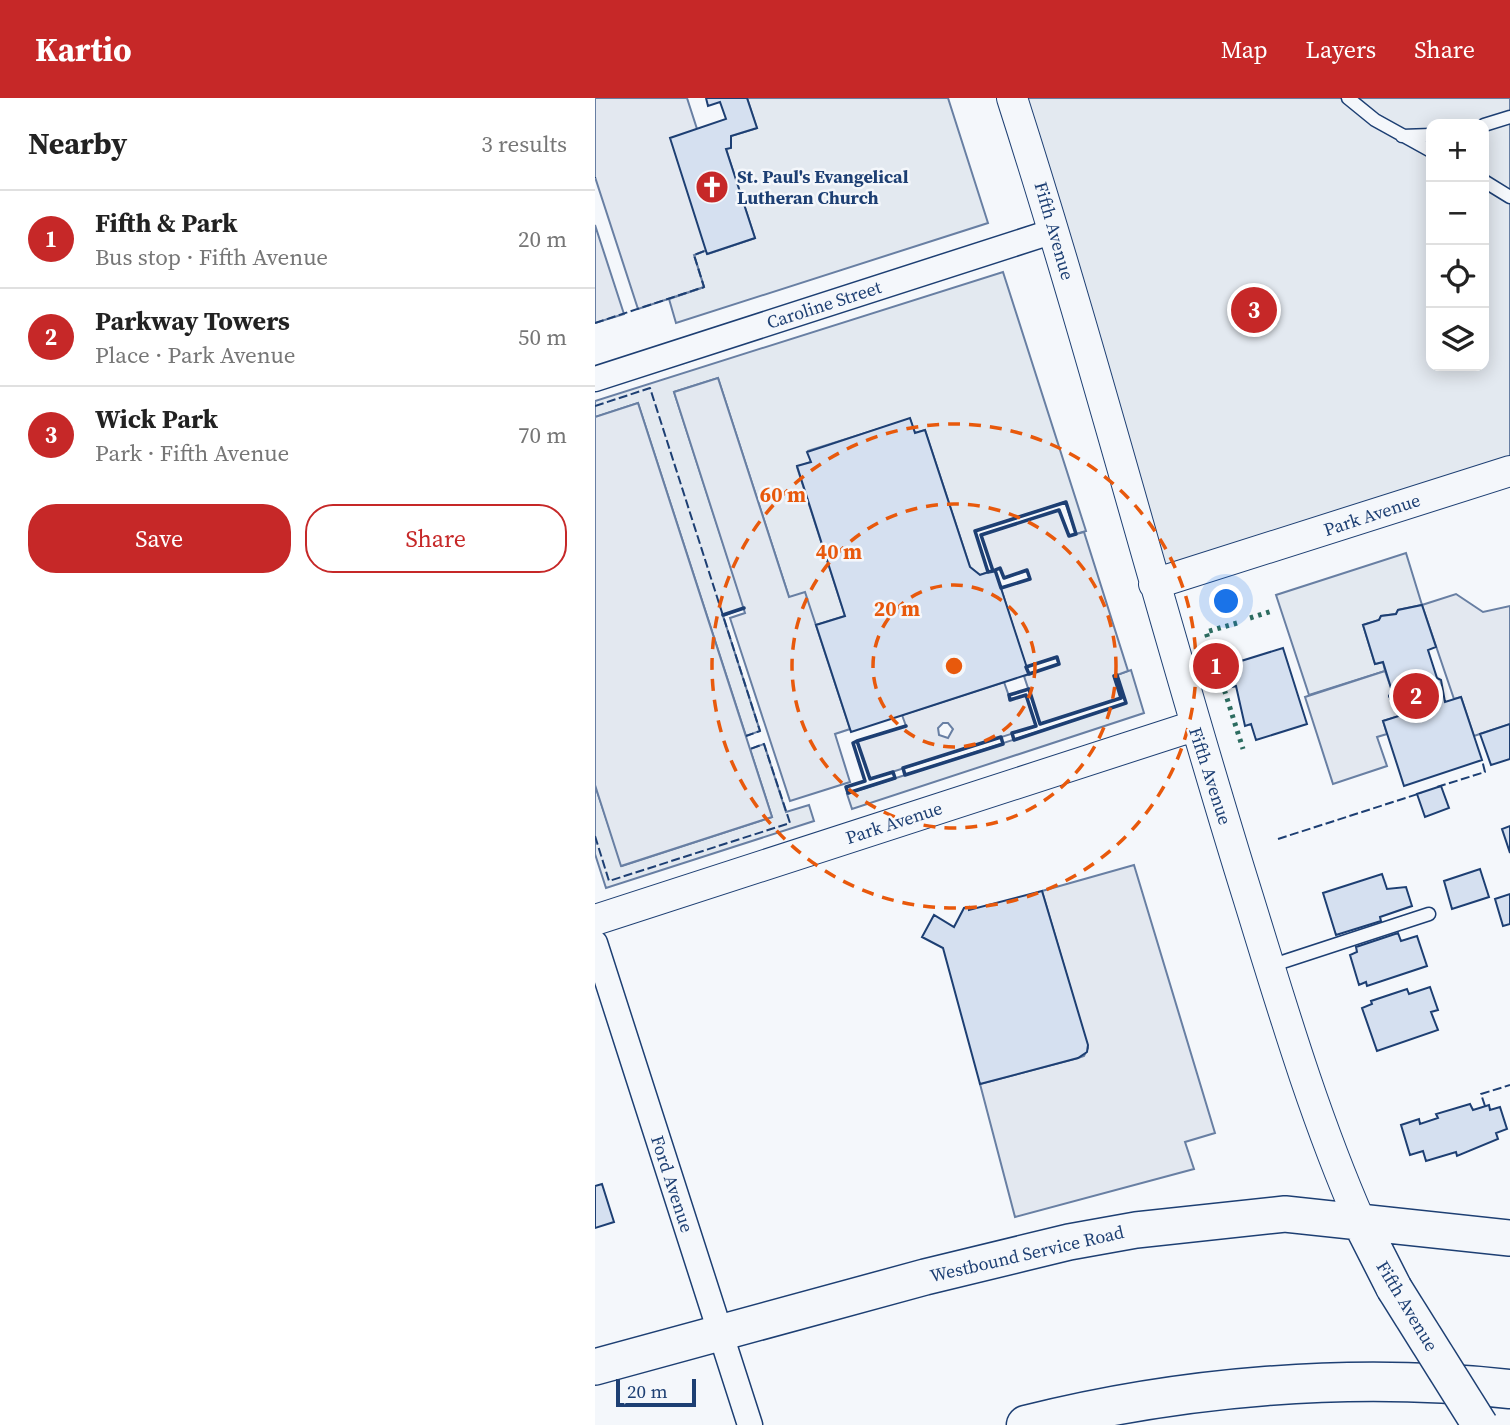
<!DOCTYPE html>
<html lang="en">
<head>
<meta charset="utf-8">
<style>
  body { margin:0; font-family:"Source Serif 4",serif; background:#f6f6f6; color:#222 }
  .controls { position:absolute; right:21px; top:21px; display:grid; overflow:hidden; border-radius:14px; box-shadow:0 4px 18px #0003 }
  .controls button { width:63px; height:63px; display:grid; place-items:center; padding:0; border:0; border-bottom:2px solid #e0e0e0; background:#fff; color:#222; font:35px sans-serif }
  .scale { position:absolute; left:21px; bottom:18px; width:80px; box-sizing:border-box; padding-left:7px; border:4px solid #1d3f73; border-top:0; font-size:19px; line-height:24px; white-space:nowrap; color:#1d3f73; -webkit-text-stroke:5px #f4f7fb; paint-order:stroke }
  .you { position:absolute; left:632px; top:504px; width:24px; height:24px; margin:-18px; border:5px solid #fff; border-radius:50%; background:#1a73e8; box-shadow:0 0 0 10px #1a73e833 }
  .badge { display:grid; place-items:center; width:46px; height:46px; border-radius:50%; background:#c62828; color:#fff; font-size:23px; font-weight:700 }
  .pin { position:absolute; translate:-50% -50%; border:4px solid #fff; box-shadow:0 2px 7px #0006 }
  .list { margin:0; padding:0; list-style:none }
  h2 { display:flex; justify-content:space-between; align-items:center; height:91px; margin:0; padding:0 28px; font-size:30px }
  h2 small { font-size:23px; font-weight:400; color:#767676 }
  .list li { display:grid; grid-template-columns:46px 1fr auto; gap:21px; align-items:center; box-sizing:border-box; height:98px; padding:0 28px; border-top:2px solid #e0e0e0 }
  .list b { display:block; font-size:26px; white-space:nowrap }
  .list p { margin:0; font-size:23px; white-space:nowrap; color:#767676 }
  .list em { font-size:23px; font-style:normal; color:#767676 }
  .actions { display:flex; gap:14px; padding:21px 28px }
  .actions a { flex:1; padding:16px 0; border:2px solid #c62828; border-radius:28px; text-align:center; font-size:24px; color:#c62828 }
  .actions .main { background:#c62828; color:#fff }
  .icon { flex:none; width:38px; height:38px; fill:none; stroke:currentColor; stroke-width:2; stroke-linecap:round; stroke-linejoin:round }
  .map { position:relative; flex:none; width:915px; height:1327px; overflow:hidden }
  header { display:flex; align-items:center; gap:42px; box-sizing:border-box; height:98px; padding:0 35px; background:#c62828; color:#fff }
  header strong { font-size:33px }
  nav { display:flex; gap:38px; margin-inline-start:auto; font-size:24px }
  main { display:flex }
  aside { flex:1; background:#fff }
  .map>svg:first-child { display:block }
  .green { fill:#e3e9f0; stroke:#687fa3; stroke-width:2; fill-rule:evenodd }
  .parking { fill:#e3e8f0; stroke:#687fa3; stroke-width:2; fill-rule:evenodd }
  .building { fill:#d5e0f0; stroke:#1d3f73; stroke-width:2 }
  .lines { fill:none; stroke-linecap:round; stroke-linejoin:round }
  .service-casing { stroke:#1d3f73; stroke-width:15 }
  .minor-casing { stroke:#1d3f73; stroke-width:27 }
  .tertiary-casing { stroke:#1d3f73; stroke-width:32 }
  .secondary-casing { stroke:#1d3f73; stroke-width:38 }
  .motorway-casing { stroke:#1d3f73; stroke-width:41 }
  .service { stroke:#f4f7fb; stroke-width:12 }
  .minor { stroke:#f4f7fb; stroke-width:24 }
  .tertiary { stroke:#f4f7fb; stroke-width:30 }
  .secondary { stroke:#f4f7fb; stroke-width:35 }
  .motorway { stroke:#f4f7fb; stroke-width:38 }
  .secondary-bridge-casing { stroke:#1d3f73; stroke-width:38; stroke-linecap:butt }
  .secondary-bridge { stroke:#f4f7fb; stroke-width:35 }
  .hedge { stroke:#2c6c60; stroke-width:5; stroke-dasharray:3.5 5; stroke-linecap:butt }
  .fence { stroke:#1d3f73; stroke-width:2; stroke-dasharray:9 3.5; stroke-linecap:butt }
  .wall { stroke:#1d3f73; stroke-width:3.5 }
  .ring { fill:none; stroke:#e8590c; stroke-width:3.5; stroke-dasharray:12 9 }
  .labels { text-anchor:middle; stroke-width:5; stroke-linejoin:round; paint-order:stroke }
  .poi-label { font-size:18px; font-weight:bold; fill:#1d3f73; stroke:#f4f7fb; text-anchor:start }
  .street-label { font-size:18px; fill:#1d3f73; stroke:#f4f7fb }
  .centre { fill:#e8590c; stroke:#f4f7fb; stroke-width:3.5 }
  .ring-label { font-size:21px; text-anchor:middle; font-weight:bold; fill:#e8590c; stroke:#f4f7fb; stroke-width:5; stroke-linejoin:round; paint-order:stroke }
</style>
</head>
<body>
<header>
<strong>Kartio</strong>
<nav><a>Map</a><a>Layers</a><a>Share</a></nav>
</header>
<main>
<aside>
<h2>Nearby<small>3 results</small></h2>
<ul class="list">
<li><span class="badge">1</span><div><b>Fifth &amp; Park</b><p>Bus stop · Fifth Avenue</p></div><em>20 m</em></li>
<li><span class="badge">2</span><div><b>Parkway Towers</b><p>Place · Park Avenue</p></div><em>50 m</em></li>
<li><span class="badge">3</span><div><b>Wick Park</b><p>Park · Fifth Avenue</p></div><em>70 m</em></li>
</ul>
<div class="actions"><a class="main">Save</a><a>Share</a></div>
</aside>
<div class="map">
<svg width="915" height="1327" viewBox="0 0 915 1327">
  <rect width="100%" height="100%" fill="#f4f7fb"/>
  <path class="green" d="M 152,0 L 353,0 L 393,125 L 81,225 L 74,201 L 109,189 L 99,157 L 112,152 L 113,156 L 160,140 L 131,51 L 136,49 L 136,38 L 162,30 Z
    M 417,0 L 915,0 L 915,373 L 559,486 ZM 836,26 L 889,26 L 889,268 L 836,268 Z
    M 408,174 L 491,433 L 481,436 L 470,404 L 380,433 L 393,474 L 385,477 L 375,469 L 330,332 L 320,335 L 315,321 L 213,353 L 216,364 L 202,369 L 250,518 L 221,527 L 194,499 L 123,280 L 79,294 L 149,510 L 128,518 L 165,633 L 151,638 L 43,305 L 0,319 L 0,303 Z
    M 811,455 L 827,507 L 803,512 L 801,516 L 786,518 L 784,522 L 768,527 L 780,566 L 788,564 L 790,573 L 714,597 L 681,497 Z
    M 536,572 L 549,615 L 257,711 L 252,696 L 531,605 L 522,577 Z
    M 169,646 L 191,714 L 214,707 L 219,723 L 11,790 L 0,756 L 0,687 L 27,768 L 177,719 L 155,651 Z"/>
  <path class="parking" d="M 0,0 L 92,0 L 102,31 L 112,152 L 99,157 L 109,189 L 43,211 L 0,79 Z
    M 0,127 L 29,216 L 0,225 Z
    M 123,280 L 194,499 L 210,494 L 255,631 L 240,636 L 255,684 L 195,703 L 135,520 L 150,515 L 79,294 Z
    M 43,305 L 177,719 L 26,768 L 0,687 L 0,319 Z
    M 464,412 L 474,438 L 489,434 L 533,573 L 519,578 L 526,600 L 445,626 L 429,578 L 464,566 L 461,559 L 431,569 L 406,490 L 435,481 L 432,473 L 409,480 L 405,471 L 398,473 L 386,437 Z
    M 861,496 L 888,514 L 915,508 L 915,626 L 879,638 L 866,599 L 859,601 L 827,507 Z
    M 790,573 L 797,593 L 794,598 L 804,618 L 788,623 L 792,636 L 782,639 L 792,668 L 738,686 L 710,599 Z
    M 409,584 L 415,601 L 431,597 L 441,628 L 275,681 L 262,643 L 311,628 L 307,617 ZM 348,625 L 353,625 L 358,631 L 353,640 L 344,637 L 343,630 Z
    M 539,767 L 620,1035 L 590,1044 L 599,1071 L 420,1119 L 385,986 L 483,960 L 489,958 L 493,950 L 447,793 Z"/>
  <path class="building" d="M 111,0 L 152,0 L 162,30 L 136,38 L 136,50 L 131,51 L 160,140 L 112,156 L 75,40 L 131,21 L 125,4 L 113,8 Z
    M 315,320 L 320,335 L 330,332 L 375,469 L 385,477 L 400,472 L 434,576 L 256,634 L 221,527 L 250,518 L 202,368 L 216,364 L 212,354 Z
    M 827,507 L 841,549 L 833,552 L 842,580 L 846,582 L 850,604 L 866,599 L 887,662 L 809,688 L 788,623 L 804,618 L 794,598 L 797,593 L 788,564 L 780,566 L 768,527 L 784,522 L 786,518 L 801,516 L 803,512 Z
    M 688,550 L 712,626 L 661,642 L 656,626 L 650,628 L 641,588 L 637,589 L 630,568 Z
    M 915,626 L 915,661 L 896,667 L 885,636 Z
    M 846,688 L 854,710 L 830,719 L 822,696 Z
    M 915,728 L 915,755 L 907,731 Z
    M 885,771 L 894,799 L 857,811 L 849,783 Z
    M 787,776 L 792,791 L 811,789 L 817,808 L 785,819 L 786,823 L 741,837 L 728,795 Z
    M 447,793 L 493,947 L 492,954 L 483,960 L 385,986 L 348,850 L 327,839 L 339,817 L 359,829 L 369,810 L 374,809 L 374,812 Z
    M 915,796 L 915,826 L 908,828 L 900,801 Z
    M 803,835 L 806,843 L 822,838 L 832,868 L 772,888 L 771,884 L 764,887 L 755,857 L 762,854 L 761,849 Z
    M 835,889 L 843,912 L 836,914 L 843,932 L 782,953 L 767,910 L 777,906 L 776,903 L 812,891 L 814,896 Z
    M 875,1006 L 878,1012 L 894,1007 L 895,1012 L 905,1009 L 912,1031 L 901,1035 L 903,1041 L 862,1058 L 861,1054 L 831,1063 L 828,1053 L 815,1057 L 806,1027 L 824,1021 L 825,1026 L 843,1020 L 841,1016 Z
    M 7,1086 L 19,1124 L 0,1130 L 0,1088 Z"/>
  <g class="lines">
    <defs>
      <path id="service" d="M 753,0 L 780,22 L 836,53
        M 889,27 L 915,19
        M 807,38 L 836,37
        M 889,83 L 915,99
        M 675,868 L 834,816"/>
      <path id="minor" d="M 0,281 L 459,133
        M 0,845 L 155,1327"/>
      <path id="tertiary" d="M 417,0 C 502,265 570,534 653,799 C 687,909 719,1018 765,1123
        M 559,486 L 915,373
        M 0,822 L 599,628"/>
      <path id="secondary" d="M 765,1123 L 799,1190
        M 0,1269 L 330,1179 L 474,1144 L 541,1132 L 690,1116 L 915,1140"/>
      <path id="motorway" d="M 431,1327 C 586,1288 755,1274 915,1291"/>
    </defs>
    <use href="#service" class="service-casing"/>
    <use href="#minor" class="minor-casing"/>
    <use href="#tertiary" class="tertiary-casing"/>
    <use href="#secondary" class="secondary-casing"/>
    <use href="#motorway" class="motorway-casing"/>
    <use href="#service" class="service"/>
    <use href="#minor" class="minor"/>
    <use href="#tertiary" class="tertiary"/>
    <use href="#secondary" class="secondary"/>
    <use href="#motorway" class="motorway"/>
    <defs>
      <path id="secondary-bridge" d="M 799,1190 L 885,1327"/>
    </defs>
    <use href="#secondary-bridge" class="secondary-bridge-casing"/>
    <use href="#secondary-bridge" class="secondary-bridge"/>
    <path class="hedge" d="M 655,520 L 677,513
      M 642,525 L 611,534 L 648,651"/>
    <path class="fence" d="M 0,79 L 0,80
      M 0,225 L 109,189 L 99,157 L 112,152
      M 0,308 L 55,290 L 165,633 L 151,638
      M 842,689 L 890,674 L 887,662
      M 0,738 L 14,783 L 195,725 L 169,646 L 155,651
      M 683,741 L 826,695
      M 890,1008 L 886,996 L 915,987"/>
    <path class="wall" d="M 471,404 L 481,436 L 474,438 L 464,412 L 386,437 L 398,473 L 393,474 L 380,433 Z
      M 405,470 L 409,480 L 432,472 L 435,481 L 406,490 L 400,472 Z
      M 128,517 L 149,510
      M 462,559 L 464,566 L 434,576 L 431,569 Z
      M 522,577 L 531,605 L 419,642 L 417,635 L 441,628 L 431,597 L 415,602 L 414,597 L 434,591 L 445,626 L 526,600 L 519,578 Z
      M 406,639 L 408,646 L 310,677 L 308,670 Z
      M 262,643 L 275,681 L 298,674 L 300,680 L 253,695 L 251,689 L 270,683 L 258,645 Z
      M 262,643 L 311,628"/>
  </g>
  <g class="ring">
    <circle cx="359" cy="568" r="81"/>
    <circle cx="359" cy="568" r="162"/>
    <circle cx="359" cy="568" r="242"/>
  </g>
  <defs>
    <symbol id="church-disc" viewBox="-11 -11 22 22"><circle r="9.5" fill="#c62828" stroke="#f4f7fb"/><path d="M-1.2-6h2.4v3.5h3.3v2.4h-3.3V6h-2.4V-.1h-3.3v-2.4h3.3Z" fill="#fff"/></symbol>
  </defs>
  <g fill-rule="evenodd">
    <use href="#church-disc" x="98" y="70" width="38" height="38"/>
  </g>
  <g class="labels">
    <g class="poi-label">
      <text x="142" y="85">St. Paul's Evangelical<tspan x="142" dy="21">Lutheran Church</tspan></text>
    </g>
    <g class="street-label">
      <text transform="translate(459 133) rotate(74)" y="6">Fifth Avenue</text>
      <text transform="translate(229 207) rotate(-18)" y="6">Caroline Street</text>
      <text transform="translate(777 417) rotate(-18)" y="6">Park Avenue</text>
      <text transform="translate(615 678) rotate(72)" y="6">Fifth Avenue</text>
      <text transform="translate(299 725) rotate(-18)" y="6">Park Avenue</text>
      <text transform="translate(77 1086) rotate(72)" y="6">Ford Avenue</text>
      <text transform="translate(432 1156) rotate(-13)" y="6">Westbound Service Road</text>
      <text transform="translate(812 1208) rotate(59)" y="6">Fifth Avenue</text>
    </g>
  </g>
  <circle cx="359" cy="568" r="10" class="centre"/>
  <g class="ring-label">
    <text x="188" y="404">60 m</text>
    <text x="244" y="461">40 m</text>
    <text x="302" y="518">20 m</text>
  </g>
</svg>
<div class="controls">
<button>+</button>
<button>−</button>
<button><svg class="icon" aria-label="locate" viewBox="0 0 24 24"><circle cx="12" cy="12" r="6"/><path d="M12 2v4M12 18v4M2 12h4M18 12h4"/></svg></button>
<button><svg class="icon" aria-label="layers" viewBox="0 0 24 24"><path d="M12 4l9 5-9 5-9-5zM3 14l9 5 9-5"/></svg></button>
</div>
<div class="scale">20 m</div>
<div class="you"></div>
<div class="pin badge" style="left:621px;top:568px">1</div>
<div class="pin badge" style="left:821px;top:598px">2</div>
<div class="pin badge" style="left:659px;top:212px">3</div>
</div>
</main>
</body>
</html>
